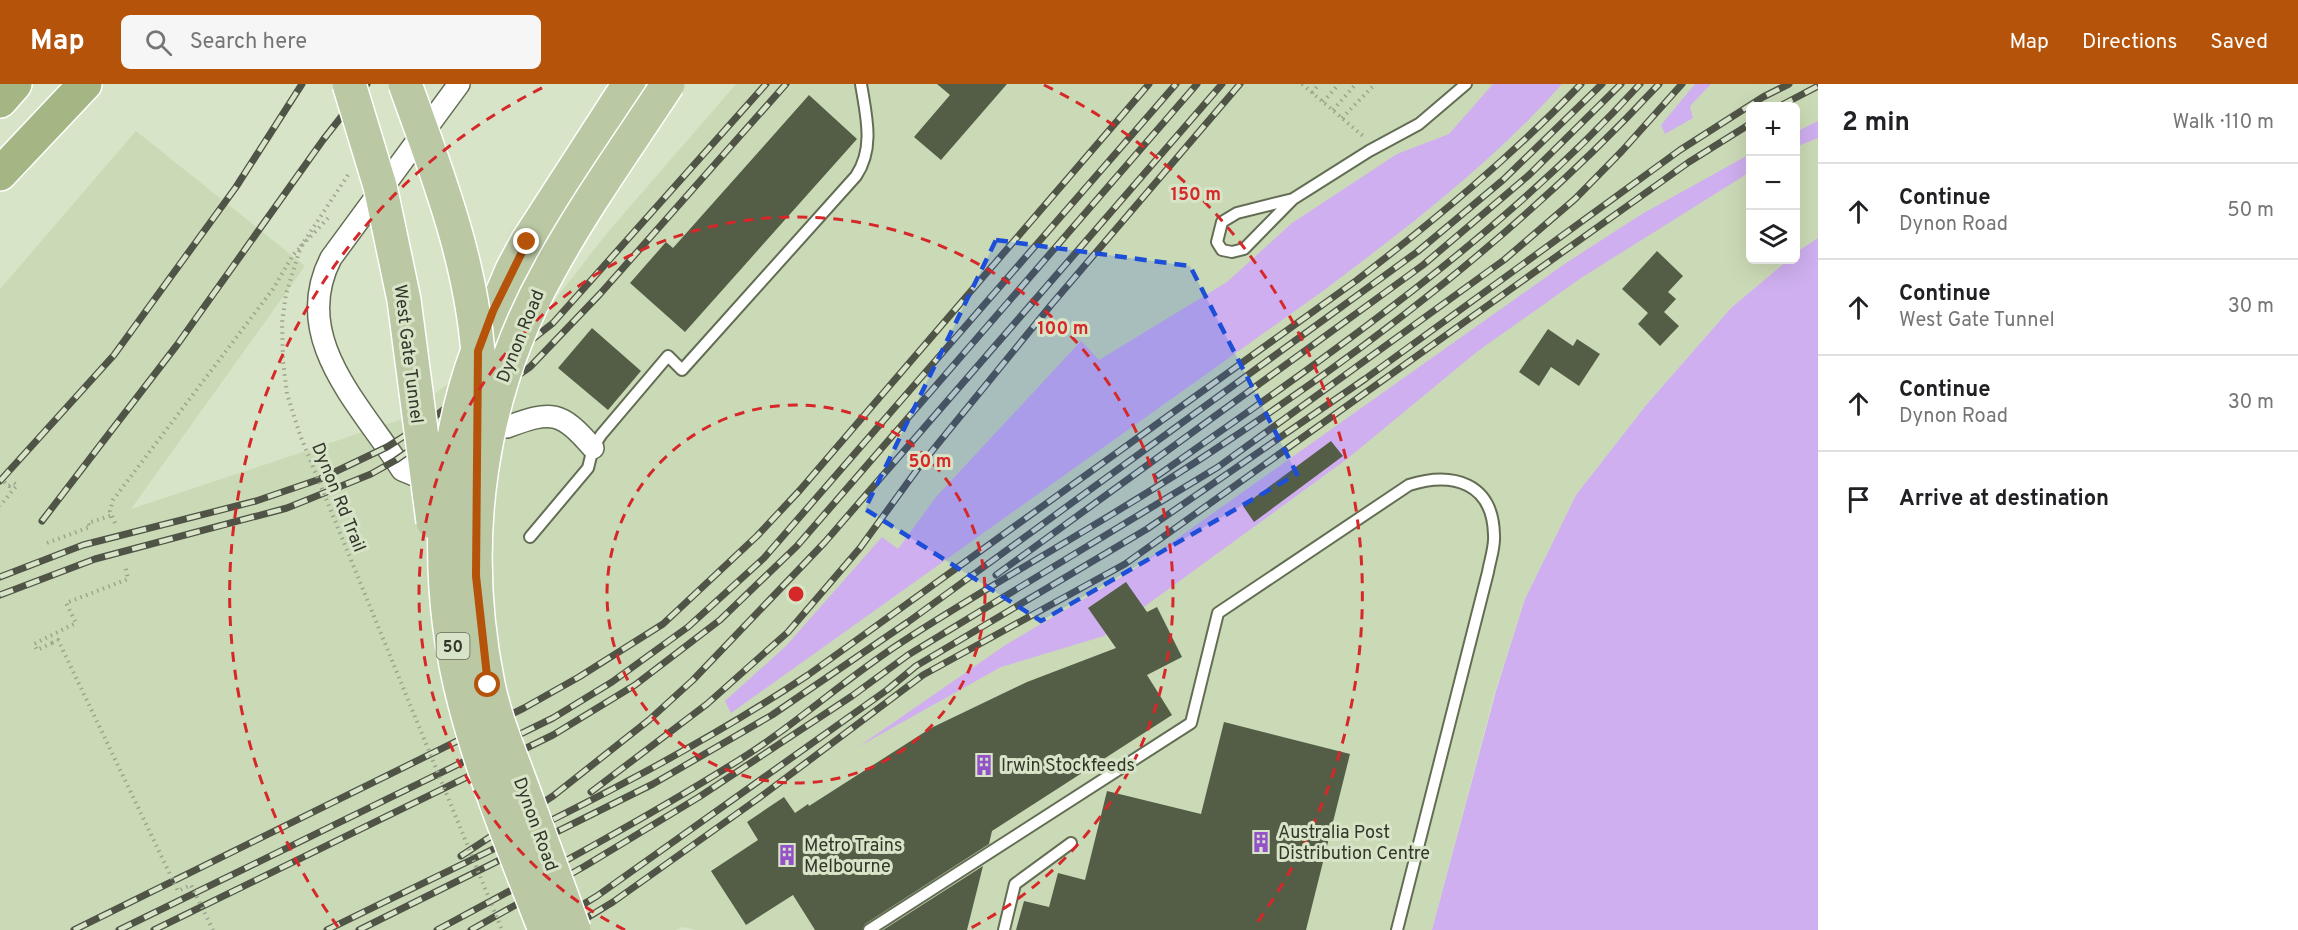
<!DOCTYPE html>
<html lang="en">
<head>
<meta charset="utf-8">
<style>
  body { margin:0; font-family:Overpass,sans-serif; background:#f6f6f6; color:#202124 }
  .controls { position:absolute; right:18px; top:18px; display:grid; overflow:hidden; border-radius:9px; box-shadow:0 6px 24px #0002 }
  .controls button { width:54px; height:54px; display:grid; place-items:center; padding:0; border:0; border-bottom:2px solid #e0e0e0; background:#fff; color:#202124; font:30px sans-serif }
  .stop { position:absolute; width:18px; height:18px; margin:-14px; border:4px solid #b45309; border-radius:50%; background:#fff }
  .stop.end { background:#b45309; border-color:#fff; box-shadow:0 2px 6px #0008 }
  .list { margin:0; padding:0; list-style:none }
  h2 { display:flex; justify-content:space-between; align-items:center; height:78px; margin:0; padding:0 24px; font-size:26px }
  h2 small { font-size:20px; font-weight:400; color:#757577 }
  .list li { display:grid; grid-template-columns:39px 1fr auto; gap:18px; align-items:center; box-sizing:border-box; height:96px; padding:0 24px; border-top:2px solid #e0e0e0 }
  .list b { display:block; font-size:22px; white-space:nowrap }
  .list p { margin:0; font-size:20px; white-space:nowrap; color:#757577 }
  .list em { font-size:20px; font-style:normal; color:#757577 }
  .icon { flex:none; width:33px; height:33px; fill:none; stroke:currentColor; stroke-width:2; stroke-linecap:round; stroke-linejoin:round }
  .map { position:relative; flex:none; width:1818px; height:846px; overflow:hidden }
  header { display:flex; align-items:center; gap:36px; box-sizing:border-box; height:84px; padding:0 30px; background:#b45309; color:#fff }
  header strong { font-size:28px }
  nav { display:flex; gap:33px; margin-inline-start:auto; font-size:21px }
  .search { width:420px; height:54px; background:#f6f6f6; display:flex; align-items:center; gap:15px; box-sizing:border-box; padding:0 21px; border-radius:9px; color:#757577; font-size:22px }
  main { display:flex }
  aside { flex:1; background:#fff }
  .map>svg:first-child { display:block }
  .built { fill:#cbdab6 }
  .green { fill:#cfafef }
  .building { fill:#545e46 }
  .lines { fill:none; stroke-linecap:round; stroke-linejoin:round }
  .service-casing { stroke:#636d54; stroke-width:14 }
  .minor-casing { stroke:#636d54; stroke-width:24 }
  .primary-casing { stroke:#fff; stroke-width:36 }
  .trunk-casing { stroke:#fff; stroke-width:36 }
  .path { stroke:#9ca58f; stroke-width:4; stroke-dasharray:1.5 4.5; stroke-linecap:butt }
  .service { stroke:#fff; stroke-width:10 }
  .minor { stroke:#fff; stroke-width:21 }
  .primary { stroke:#bac8a3; stroke-width:33 }
  .trunk { stroke:#a3b684; stroke-width:33 }
  .rail-casing { stroke:#4f5446; stroke-width:7 }
  .rail { stroke:#d8e4c7; stroke-width:4.5; stroke-dasharray:14; stroke-linecap:butt }
  .primary-bridge-casing { stroke:#fff; stroke-width:36; stroke-linecap:butt }
  .path-bridge { stroke:#9ca58f; stroke-width:4; stroke-dasharray:1.5 4.5; stroke-linecap:butt }
  .primary-bridge { stroke:#bac8a3; stroke-width:33 }
  .route { stroke:#b45309; stroke-width:8 }
  .marked { fill:#1d4ed8; fill-opacity:0.2; stroke:#1d4ed8; stroke-width:4.5; stroke-dasharray:12 8; stroke-linejoin:round }
  .ring { fill:none; stroke:#d62828; stroke-width:3; stroke-dasharray:10 8 }
  .labels { text-anchor:middle; stroke-width:6; stroke-linejoin:round; paint-order:stroke }
  .shield { fill:#d8e4c7; stroke:#636a59; stroke-width:1.5 }
  .shield-label { font-size:16px; font-weight:bold; fill:#31352a }
  .street-label { font-size:18px; fill:#31352a; stroke:#d8e4c7 }
  .poi-label { font-size:18px; fill:#31352a; stroke:#d8e4c7; text-anchor:start }
  .centre { fill:#d62828; stroke:#d8e4c7; stroke-width:3 }
  .ring-label { font-size:18px; text-anchor:middle; font-weight:bold; fill:#d62828; stroke:#d8e4c7; stroke-width:6; stroke-linejoin:round; paint-order:stroke }
</style>
</head>
<body>
<header>
<strong>Map</strong>
<div class="search"><svg class="icon" aria-label="search" viewBox="0 0 24 24"><circle cx="10" cy="10" r="6"/><path d="M15 15l6 6"/></svg>Search here</div>
<nav><a>Map</a><a>Directions</a><a>Saved</a></nav>
</header>
<main>
<div class="map">
<svg width="1818" height="846" viewBox="0 0 1818 846">
  <rect width="100%" height="100%" fill="#d8e4c7"/>
  <path class="built" d="M 736,0 L 1818,0 L 1818,154 L 1796,169 L 1796,22 L 1750,22 L 1750,176 L 1788,176 L 1731,224 L 1647,320 L 1576,411 L 1525,515 L 1494,611 L 1432,846 L 696,846 L 682,843 L 676,846 L 0,846 L 0,205 L 136,47 L 305,182 L 131,425 L 399,336 L 546,227 L 608,148 Z"/>
  <path class="green" d="M 1493,0 L 1562,0 C 1493,78 1409,142 1327,204 L 731,629 L 725,617 L 786,562 L 882,453 L 898,465 L 936,413 L 1081,257 L 1099,276 L 1227,198 L 1292,139 L 1397,70 L 1449,50 Z
    M 1695,0 L 1711,0 L 1690,22 L 1693,34 L 1665,50 L 1661,41 Z
    M 1818,37 L 1818,54 L 1796,63 L 1796,48 Z
    M 1750,70 L 1750,88 L 1581,194 L 1478,267 L 1347,375 L 1104,552 L 1001,583 L 858,663 L 1007,560 L 1130,488 L 1566,179 L 1642,130 Z
    M 1818,154 L 1818,846 L 1432,846 L 1496,607 L 1525,515 L 1576,411 L 1647,320 L 1731,224 L 1788,176 L 1796,176 L 1798,167 Z"/>
  <path class="building" d="M 937,0 L 1007,0 L 941,76 L 914,53 L 950,11 Z
    M 809,11 L 857,55 L 685,248 L 630,199 L 666,158 L 673,164 Z
    M 1657,167 L 1683,192 L 1668,208 L 1676,215 L 1664,228 L 1679,242 L 1660,262 L 1638,240 L 1648,229 L 1622,205 Z
    M 592,244 L 641,287 L 608,326 L 558,284 Z
    M 1548,245 L 1573,262 L 1577,255 L 1600,270 L 1579,302 L 1551,283 L 1539,302 L 1519,288 Z
    M 1331,357 L 1343,372 L 1254,438 L 1243,422 Z
    M 1126,498 L 1147,528 L 1157,523 L 1182,573 L 1147,591 L 1172,631 L 992,747 L 989,760 L 865,840 L 862,846 L 815,846 L 793,811 L 746,841 L 711,787 L 758,756 L 747,738 L 784,713 L 795,729 L 808,720 L 809,722 L 931,644 L 1027,598 L 1116,564 L 1088,524 Z
    M 1224,638 L 1350,670 L 1306,846 L 1016,846 L 1024,817 L 1049,823 L 1058,789 L 1085,796 L 1107,707 L 1201,730 Z
    M 983,782 L 967,846 L 883,846 Z"/>
  <g class="lines">
    <defs>
      <path id="service" d="M 1293,115 L 1237,129 L 1222,138 L 1217,158 L 1222,166 L 1232,168 L 1244,165 L 1293,115 L 1369,67 L 1419,40 L 1466,0
        M 530,453 L 588,384 L 593,364 L 601,351 L 668,272 L 682,286 L 856,92 C 875,64 866,31 861,0
        M 869,846 L 1191,639 L 1218,529 L 1409,401 C 1453,387 1493,399 1494,451 C 1495,463 1490,476 1488,488 L 1397,846
        M 1004,846 L 1015,800 L 1071,759"/>
      <path id="minor" d="M 507,343 C 552,326 561,327 593,364
        M 419,393 L 402,386 C 362,322 289,255 331,174 L 459,0"/>
      <path id="primary" d="M 478,266 L 512,186 L 527,158 L 629,0"/>
      <path id="trunk" d="M 0,17 L 15,0
        M 0,90 L 85,0"/>
    </defs>
    <use href="#service" class="service-casing"/>
    <use href="#minor" class="minor-casing"/>
    <use href="#primary" class="primary-casing"/>
    <use href="#trunk" class="trunk-casing"/>
    <path class="path" d="M 1302,0 L 1363,52
      M 1312,9 L 1319,0
      M 1323,18 L 1339,0
      M 1333,26 L 1356,0
      M 1342,34 L 1375,0
      M 0,394 L 9,402 L 14,399 L 17,401 L 0,422
      M 115,439 L 110,427 L 113,416 L 273,205 L 293,171 L 331,131
      M 47,459 L 90,443 L 88,439 L 113,431
      M 52,559 L 37,566 L 34,560 L 76,539 L 66,519 L 128,495 L 125,481"/>
    <use href="#service" class="service"/>
    <use href="#minor" class="minor"/>
    <use href="#primary" class="primary"/>
    <use href="#trunk" class="trunk"/>
    <defs>
      <path id="rail" d="M 1780,22 L 1818,2
        M 1157,392 C 1326,273 1500,154 1640,0
        M 0,397 L 114,271 L 236,103 L 302,0
        M 42,437 L 177,261 L 323,56 L 367,0
        M 996,491 L 1423,181 L 1529,91 L 1621,0
        M 0,493 L 83,461 L 256,417 L 320,395 L 387,363 L 433,334 L 553,239 L 766,0
        M 0,511 L 95,475 L 287,424 L 371,390 L 396,376 L 530,283 L 600,210 L 786,0
        M 591,708 L 707,620 L 788,548 L 860,464 L 919,383 L 1051,221 L 1240,0
        M 461,772 L 553,712 L 649,636 L 693,596 L 825,458 L 1222,0
        M 74,846 L 524,624 L 579,593 L 663,540 L 757,452 L 800,406 L 1149,0
        M 119,846 L 553,634 L 612,598 L 688,543 L 764,474 L 1176,0
        M 154,846 L 553,651 L 635,601 L 720,536 L 797,462 L 1197,0
        M 327,846 C 489,766 656,692 808,591 L 1357,196 C 1436,135 1512,72 1581,0
        M 359,846 L 653,700 L 772,631 L 908,538 L 1417,168 L 1503,96 L 1602,0
        M 437,846 C 536,793 636,740 731,681 C 791,645 843,596 902,558 C 1002,493 1108,436 1208,370 C 1371,263 1526,143 1659,0
        M 471,846 L 585,782 L 699,713 L 852,612 L 908,571 L 1218,383 L 1504,176 L 1575,115 L 1622,67 L 1682,0
        M 541,846 L 597,812 L 887,606 L 916,582 L 1147,445 L 1365,295 L 1680,66 L 1763,13 L 1789,0
        M 567,846 L 613,818 L 759,714 L 923,591 L 1125,480 L 1689,78 L 1750,40"/>
    </defs>
    <use href="#rail" class="rail-casing"/>
    <use href="#rail" class="rail"/>
    <defs>
      <path id="primary-bridge" d="M 349,0 L 380,102 L 404,216 L 433,438
        M 405,0 C 439,94 475,186 479,287
        M 478,266 C 437,375 435,507 465,620 C 485,697 516,771 545,846
        M 574,846 C 556,797 539,749 521,700 C 509,667 495,635 488,600 C 459,458 479,311 550,185 C 585,121 628,61 668,0"/>
    </defs>
    <use href="#primary-bridge" class="primary-bridge-casing"/>
    <path class="path-bridge" d="M 348,91 L 301,162 L 286,210 L 282,239 L 283,277 L 287,310 L 300,351 L 502,846
      M 52,559 L 58,556 L 178,807 L 191,801 L 213,846"/>
    <use href="#primary-bridge" class="primary-bridge"/>
  </g>
  <g class="lines">
    <path class="route" d="M 488,601 L 476,492 L 478,267 L 493,227 L 527,158"/>
  </g>
  <path class="marked" d="M 996,156 L 1190,182 L 1297,390 L 1041,537 L 865,425 Z"/>
  <g class="ring">
    <circle cx="796" cy="510" r="189"/>
    <path d="M625 846A377 377 0 1 1 967 846"/>
    <path d="M338 843A566 566 0 0 1 548 1M1044 1A566 566 0 0 1 1254 843"/>
  </g>
  <defs>
    <symbol id="building-bare" viewBox="-9 -9 18 18"><path d="M-4-6H4V6H1V3H-1V6H-4ZM-2.5-4.3h1.7v1.8h-1.7ZM.8-4.3h1.7v1.8H.8ZM-2.5-1h1.7V.8h-1.7ZM.8-1h1.7V.8H.8Z" fill="#9352c8" stroke="#d8e4c7" stroke-width="2.5" paint-order="stroke"/></symbol>
  </defs>
  <g fill-rule="evenodd">
    <use href="#building-bare" x="969" y="666" width="30" height="30"/>
    <use href="#building-bare" x="1246" y="743" width="30" height="30"/>
    <use href="#building-bare" x="772" y="756" width="30" height="30"/>
  </g>
  <g class="labels">
    <rect class="shield" x="436.5" y="549" width="33" height="26" rx="4.5"/>
    <g class="shield-label">
      <text x="453" y="568">50</text>
    </g>
    <g class="street-label">
      <text transform="translate(520 252) rotate(-68)" y="6">Dynon Road</text>
      <text transform="translate(409 270) rotate(83)" y="6">West Gate Tunnel</text>
      <text transform="translate(339 413) rotate(68)" y="6">Dynon Rd Trail</text>
      <text transform="translate(536 740) rotate(70)" y="6">Dynon Road</text>
    </g>
    <g class="poi-label">
      <text x="1001" y="687">Irwin Stockfeeds</text>
      <text x="1278" y="754">Australia Post<tspan x="1278" dy="21">Distribution Centre</tspan></text>
      <text x="804" y="767">Metro Trains<tspan x="804" dy="21">Melbourne</tspan></text>
    </g>
  </g>
  <circle cx="796" cy="510" r="9" class="centre"/>
  <g class="ring-label">
    <text x="1196" y="116">150 m</text>
    <text x="1063" y="250">100 m</text>
    <text x="930" y="383">50 m</text>
  </g>
</svg>
<div class="controls">
<button>+</button>
<button>−</button>
<button><svg class="icon" aria-label="layers" viewBox="0 0 24 24"><path d="M12 4l9 5-9 5-9-5zM3 14l9 5 9-5"/></svg></button>
</div>
<div class="stop" style="left:488px;top:601px"></div>
<div class="stop end" style="left:527px;top:158px"></div>
</div>
<aside>
<h2>2 min<small>Walk · 110 m</small></h2>
<ul class="list">
<li><svg class="icon" aria-label="ahead" viewBox="0 0 24 24"><path d="M12 20V5M6 11l6-6 6 6"/></svg><div><b>Continue</b><p>Dynon Road</p></div><em>50 m</em></li>
<li><svg class="icon" aria-label="ahead" viewBox="0 0 24 24"><path d="M12 20V5M6 11l6-6 6 6"/></svg><div><b>Continue</b><p>West Gate Tunnel</p></div><em>30 m</em></li>
<li><svg class="icon" aria-label="ahead" viewBox="0 0 24 24"><path d="M12 20V5M6 11l6-6 6 6"/></svg><div><b>Continue</b><p>Dynon Road</p></div><em>30 m</em></li>
<li><svg class="icon" aria-label="arrive" viewBox="0 0 24 24"><path d="M6 21V4h12l-3 4 3 4H6"/></svg><div><b>Arrive at destination</b></div></li>
</ul>
</aside>
</main>
</body>
</html>
